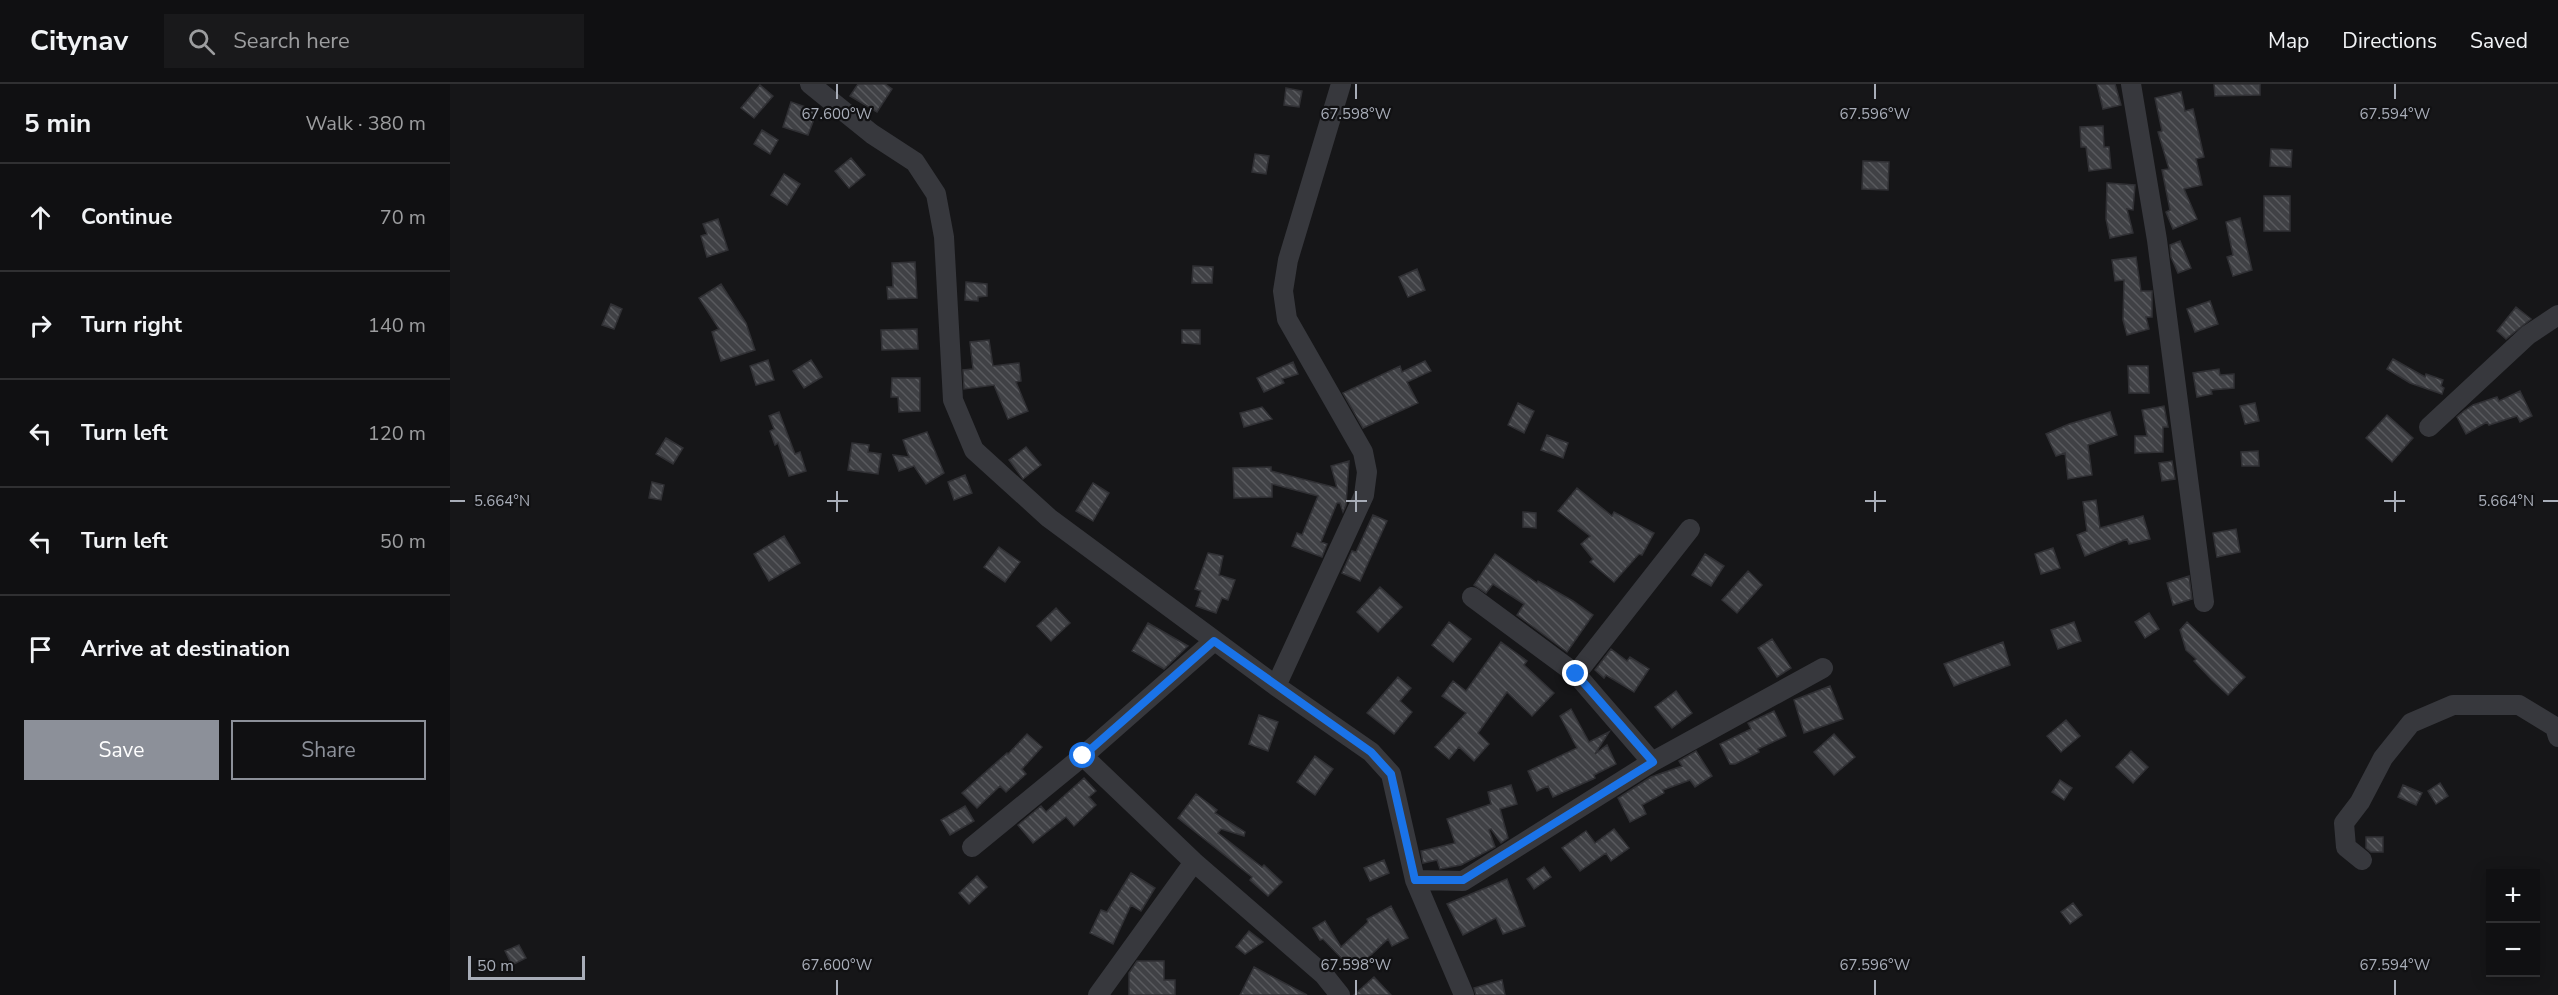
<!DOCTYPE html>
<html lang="en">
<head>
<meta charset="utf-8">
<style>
  body { margin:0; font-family:"Nunito Sans",sans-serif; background:#19191b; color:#f1f3f6 }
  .controls { position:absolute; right:18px; bottom:18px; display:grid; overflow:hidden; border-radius:0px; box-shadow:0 3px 15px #0003 }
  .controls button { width:54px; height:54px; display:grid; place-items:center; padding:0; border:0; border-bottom:2px solid #303032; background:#101012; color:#f1f3f6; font:30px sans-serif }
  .scale { position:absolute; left:18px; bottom:15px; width:117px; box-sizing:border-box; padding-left:6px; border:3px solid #a8adb8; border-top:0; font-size:16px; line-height:21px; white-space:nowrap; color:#a8adb8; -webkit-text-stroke:4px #111113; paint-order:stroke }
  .stop { position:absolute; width:18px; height:18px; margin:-14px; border:4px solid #1a73e8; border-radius:50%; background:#fff }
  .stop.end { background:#1a73e8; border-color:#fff; box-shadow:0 2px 6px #0008 }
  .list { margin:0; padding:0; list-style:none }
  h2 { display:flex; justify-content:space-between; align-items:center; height:78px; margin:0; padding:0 24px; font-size:26px }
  h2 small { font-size:20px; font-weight:400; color:#9c9d9f }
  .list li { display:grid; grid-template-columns:39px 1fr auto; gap:18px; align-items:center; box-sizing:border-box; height:108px; padding:0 24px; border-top:2px solid #303032 }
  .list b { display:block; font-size:22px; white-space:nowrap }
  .list em { font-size:20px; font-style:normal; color:#9c9d9f }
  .actions { display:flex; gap:12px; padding:18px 24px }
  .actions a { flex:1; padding:14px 0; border:2px solid #8c9099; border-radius:0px; text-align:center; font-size:21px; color:#8c9099 }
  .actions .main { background:#8c9099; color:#fff }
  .icon { flex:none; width:33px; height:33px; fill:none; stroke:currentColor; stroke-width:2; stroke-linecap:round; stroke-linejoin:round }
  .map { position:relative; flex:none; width:2108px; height:911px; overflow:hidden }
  header { display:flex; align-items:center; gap:36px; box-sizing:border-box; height:84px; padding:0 30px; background:#101012; border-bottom:2px solid #303032 }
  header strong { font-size:28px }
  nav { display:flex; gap:33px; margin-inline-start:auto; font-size:21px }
  .search { width:420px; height:54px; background:#19191b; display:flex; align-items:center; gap:15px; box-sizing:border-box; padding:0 21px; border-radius:0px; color:#9c9d9f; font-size:22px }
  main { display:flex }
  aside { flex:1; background:#101012 }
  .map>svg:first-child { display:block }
  .building { fill:url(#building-back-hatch); stroke:#303034; stroke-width:1.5 }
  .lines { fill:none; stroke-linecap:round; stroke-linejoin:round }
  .street { stroke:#37383d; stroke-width:20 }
  .route { stroke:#1a73e8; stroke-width:8 }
  .ticks { fill:none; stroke:#a8adb8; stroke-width:2 }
  .ticks-label { font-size:15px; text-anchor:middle; fill:#a8adb8; stroke:#111113; stroke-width:4.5; stroke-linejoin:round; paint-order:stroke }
</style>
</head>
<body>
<header>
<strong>Citynav</strong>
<div class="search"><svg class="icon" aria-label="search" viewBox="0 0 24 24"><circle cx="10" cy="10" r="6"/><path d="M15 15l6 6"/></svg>Search here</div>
<nav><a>Map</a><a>Directions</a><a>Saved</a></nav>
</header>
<main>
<aside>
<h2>5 min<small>Walk · 380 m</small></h2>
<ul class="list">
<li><svg class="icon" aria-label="ahead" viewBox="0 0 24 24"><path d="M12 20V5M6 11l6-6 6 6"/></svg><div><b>Continue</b></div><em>70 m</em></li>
<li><svg class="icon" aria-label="right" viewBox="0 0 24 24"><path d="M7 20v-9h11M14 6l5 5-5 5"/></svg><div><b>Turn right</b></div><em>140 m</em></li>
<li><svg class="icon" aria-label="left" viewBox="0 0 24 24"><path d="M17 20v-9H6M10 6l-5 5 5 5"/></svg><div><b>Turn left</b></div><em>120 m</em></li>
<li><svg class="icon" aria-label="left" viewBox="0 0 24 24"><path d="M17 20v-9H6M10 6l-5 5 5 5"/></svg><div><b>Turn left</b></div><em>50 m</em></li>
<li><svg class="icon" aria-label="arrive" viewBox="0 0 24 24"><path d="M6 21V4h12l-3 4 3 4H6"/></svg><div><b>Arrive at destination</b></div></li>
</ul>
<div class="actions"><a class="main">Save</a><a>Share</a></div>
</aside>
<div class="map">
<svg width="2108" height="911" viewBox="0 0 2108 911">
  <defs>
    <pattern id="building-back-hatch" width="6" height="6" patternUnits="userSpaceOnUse" patternTransform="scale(1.5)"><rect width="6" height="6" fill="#404145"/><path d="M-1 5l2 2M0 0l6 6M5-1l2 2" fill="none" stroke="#595a5e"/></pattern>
  </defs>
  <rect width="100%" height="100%" fill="#161618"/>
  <path class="building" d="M 408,0 L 435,0 L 442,5 L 427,28 L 400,12 Z
    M 1647,0 L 1665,0 L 1671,21 L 1653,25 Z
    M 1764,0 L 1810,0 L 1810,11 L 1765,12 Z
    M 310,1 L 323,12 L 304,34 L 291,24 Z
    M 836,4 L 852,7 L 849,23 L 834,21 Z
    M 1731,8 L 1735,27 L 1743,25 L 1754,73 L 1746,75 L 1752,101 L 1734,105 L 1747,135 L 1723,145 L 1716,128 L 1720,126 L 1712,86 L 1719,85 L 1708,48 L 1712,47 L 1705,14 Z
    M 341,18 L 367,27 L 358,51 L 333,43 Z
    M 1653,42 L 1654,63 L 1659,63 L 1661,84 L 1639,87 L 1636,63 L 1631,63 L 1630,43 Z
    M 312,46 L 328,56 L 320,70 L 304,60 Z
    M 1821,65 L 1842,66 L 1841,83 L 1820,82 Z
    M 805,70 L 819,72 L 816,90 L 802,88 Z
    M 401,74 L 415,91 L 399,104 L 385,87 Z
    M 1413,77 L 1439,78 L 1438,106 L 1412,105 Z
    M 334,90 L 350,100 L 337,121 L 321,111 Z
    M 1657,99 L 1685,101 L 1683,126 L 1677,125 L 1683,149 L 1660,154 L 1656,135 Z
    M 1814,112 L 1840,112 L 1840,147 L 1814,147 Z
    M 1790,134 L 1802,186 L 1783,192 L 1777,173 L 1783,171 L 1776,138 Z
    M 268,135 L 278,166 L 257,173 L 251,152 L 257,150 L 253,140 Z
    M 1730,157 L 1741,184 L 1728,189 L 1721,173 L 1720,161 Z
    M 1686,173 L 1691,207 L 1702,207 L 1702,233 L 1696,233 L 1699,245 L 1677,251 L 1673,236 L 1674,196 L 1665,197 L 1662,176 Z
    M 465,178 L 467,214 L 438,215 L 437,203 L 443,203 L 442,179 Z
    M 743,182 L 763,183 L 762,199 L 742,199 Z
    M 967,185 L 975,206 L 958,213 L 949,193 Z
    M 516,198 L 537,200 L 537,212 L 528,213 L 528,217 L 515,216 Z
    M 271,200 L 296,239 L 305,266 L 271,277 L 262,248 L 269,245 L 249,214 Z
    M 1760,217 L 1768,240 L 1745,248 L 1737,225 Z
    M 161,220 L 172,225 L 164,245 L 152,241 Z
    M 2066,223 L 2081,235 L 2056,255 L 2047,247 Z
    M 467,245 L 468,265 L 432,266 L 431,246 Z
    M 732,246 L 750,246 L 750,260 L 732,259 Z
    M 539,256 L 543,282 L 569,279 L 571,297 L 566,298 L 578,327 L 558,335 L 544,301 L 514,305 L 513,286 L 523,285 L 520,258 Z
    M 1943,275 L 1975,293 L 1976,290 L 1993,296 L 1991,302 L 1994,304 L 1992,310 L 1960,299 L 1937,285 Z
    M 318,276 L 324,296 L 306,301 L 300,282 Z
    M 361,276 L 372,293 L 354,304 L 343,287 Z
    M 975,277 L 981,287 L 957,298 L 968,319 L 913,344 L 893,309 L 950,282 L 952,288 Z
    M 843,278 L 848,290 L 832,295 L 834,299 L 814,308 L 807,294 Z
    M 1678,282 L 1698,282 L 1699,309 L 1679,309 Z
    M 1769,285 L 1770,291 L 1784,290 L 1784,304 L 1761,306 L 1762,310 L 1747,313 L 1743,289 Z
    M 442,294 L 470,294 L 470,327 L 449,328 L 448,313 L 441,313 Z
    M 2070,307 L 2082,332 L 2070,338 L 2067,332 L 2039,341 L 2037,338 L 2016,350 L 2007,333 L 2014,327 L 2023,321 L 2047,313 L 2049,317 Z
    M 1068,319 L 1084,327 L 1074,349 L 1058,341 Z
    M 1805,319 L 1809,337 L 1795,340 L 1790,322 Z
    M 1714,322 L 1718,343 L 1713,343 L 1713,368 L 1685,369 L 1685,352 L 1697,352 L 1692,326 Z
    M 812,323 L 822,335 L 794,343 L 790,329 Z
    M 329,328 L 345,370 L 350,368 L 356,387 L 339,392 L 328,359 L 325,361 L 320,347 L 324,345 L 319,332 Z
    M 1660,328 L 1667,351 L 1638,361 L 1642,391 L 1618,395 L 1615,369 L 1606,372 L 1596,350 L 1619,340 Z
    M 1937,331 L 1963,354 L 1942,378 L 1916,354 Z
    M 477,348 L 494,389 L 476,400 L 464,382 L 449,387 L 443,371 L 459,373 L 453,356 Z
    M 1097,351 L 1118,359 L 1113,374 L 1091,366 Z
    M 216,354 L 233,364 L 223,380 L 206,370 Z
    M 402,359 L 419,361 L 418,368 L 431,370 L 428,390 L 398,386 Z
    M 576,363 L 591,381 L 573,395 L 559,376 Z
    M 1808,367 L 1809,382 L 1792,382 L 1791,368 Z
    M 899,377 L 896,421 L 893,428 L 890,419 L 887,419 L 871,458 L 877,460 L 872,473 L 842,462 L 847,449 L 852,451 L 868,412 L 822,400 L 822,413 L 784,414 L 783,384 L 821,383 L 821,387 L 887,404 L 881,382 Z
    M 1722,377 L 1725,395 L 1712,397 L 1709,379 Z
    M 515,391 L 522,409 L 504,416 L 498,398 Z
    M 202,398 L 214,401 L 211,416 L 199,414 Z
    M 643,399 L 659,409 L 643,437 L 626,427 Z
    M 1127,404 L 1162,432 L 1164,428 L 1204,449 L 1192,471 L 1189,470 L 1164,498 L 1140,478 L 1143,475 L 1131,460 L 1140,452 L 1108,427 Z
    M 1646,416 L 1650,444 L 1693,432 L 1700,455 L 1679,460 L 1677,455 L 1635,472 L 1627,451 L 1637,447 L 1633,418 Z
    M 1073,428 L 1086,429 L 1086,444 L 1073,443 Z
    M 923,431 L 937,437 L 910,497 L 892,489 L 902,467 L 906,468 Z
    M 1786,445 L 1790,468 L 1767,473 L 1763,449 Z
    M 334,452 L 350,479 L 319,497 L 304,470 Z
    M 549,463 L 570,478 L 555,498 L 534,483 Z
    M 1603,464 L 1610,484 L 1591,490 L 1585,470 Z
    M 758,469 L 773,472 L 769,491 L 785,496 L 778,516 L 772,514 L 766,529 L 746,522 L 751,507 L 745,505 Z
    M 1045,470 L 1087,499 L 1088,497 L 1123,517 L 1143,531 L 1117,568 L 1067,531 L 1074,520 L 1043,500 L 1036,509 L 1024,501 Z
    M 1255,470 L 1274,482 L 1261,502 L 1242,491 Z
    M 1298,487 L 1312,501 L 1287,529 L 1272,516 Z
    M 1739,492 L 1742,515 L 1723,521 L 1717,499 Z
    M 930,503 L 952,523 L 928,548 L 907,528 Z
    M 606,524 L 620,539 L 601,557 L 587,542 Z
    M 1699,529 L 1709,545 L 1695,554 L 1685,538 Z
    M 999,538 L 1021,555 L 1003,578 L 982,561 Z
    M 1624,538 L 1631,557 L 1608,565 L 1601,546 Z
    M 1737,538 L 1795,593 L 1778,611 L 1762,596 L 1744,577 L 1746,575 L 1736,566 L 1730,546 Z
    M 698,539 L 738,562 L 714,585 L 682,567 Z
    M 1322,555 L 1341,584 L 1327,593 L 1308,564 Z
    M 1051,558 L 1077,577 L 1074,581 L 1104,609 L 1082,632 L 1057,608 L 1028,649 L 1039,660 L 1024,677 L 1009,663 L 999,675 L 985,663 L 1016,629 L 992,612 L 1003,597 L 1016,607 Z
    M 1553,558 L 1560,581 L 1504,602 L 1494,580 Z
    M 1161,565 L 1177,577 L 1180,573 L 1199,585 L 1184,608 L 1156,591 L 1154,594 L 1145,586 Z
    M 948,593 L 961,604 L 950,617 L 962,628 L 944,650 L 917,629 Z
    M 1380,602 L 1393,635 L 1354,649 L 1344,616 Z
    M 1226,607 L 1242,629 L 1222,644 L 1205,623 Z
    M 1121,625 L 1139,658 L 1159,648 L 1145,670 L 1157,661 L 1166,680 L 1144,691 L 1145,694 L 1103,713 L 1098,702 L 1087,707 L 1078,687 L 1127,664 L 1110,632 Z
    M 1324,627 L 1336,652 L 1308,665 L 1309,668 L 1285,680 L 1280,680 L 1270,660 L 1301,645 L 1298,639 Z
    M 809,631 L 828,638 L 818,667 L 799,660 Z
    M 1616,636 L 1630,652 L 1611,668 L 1597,652 Z
    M 577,650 L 592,663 L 572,685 L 576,690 L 556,708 L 550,702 L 527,724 L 512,709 L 557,669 L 558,670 Z
    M 1384,650 L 1405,673 L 1384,691 L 1364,668 Z
    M 1246,667 L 1262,692 L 1245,703 L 1240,696 L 1213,706 L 1214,709 L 1192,721 L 1196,730 L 1180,738 L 1168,714 L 1201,693 L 1232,682 L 1229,677 Z
    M 1681,667 L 1698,683 L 1683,699 L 1666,683 Z
    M 865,672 L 883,685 L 865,711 L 847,698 Z
    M 634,694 L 646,707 L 639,713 L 646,721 L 624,742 L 616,733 L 583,759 L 568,741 L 591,722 L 596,728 Z
    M 1610,696 L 1622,704 L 1614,716 L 1602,708 Z
    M 1990,699 L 1998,712 L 1986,720 L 1978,707 Z
    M 1061,701 L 1067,720 L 1050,725 L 1058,754 L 1051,759 L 1041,745 L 1039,746 L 1045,763 L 1011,781 L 990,785 L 987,776 L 973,779 L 971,767 L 1005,759 L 997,735 L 1041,720 L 1038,708 Z
    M 1953,701 L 1972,709 L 1966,721 L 1948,713 Z
    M 746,710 L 767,726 L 765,729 L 795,748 L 794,752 L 771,745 L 768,749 L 812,783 L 814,781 L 832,798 L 818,812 L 800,796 L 802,793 L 728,734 Z
    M 515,722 L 524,737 L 500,751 L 491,736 Z
    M 1164,745 L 1179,764 L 1161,777 L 1156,769 L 1130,787 L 1112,764 L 1136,747 L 1145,759 Z
    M 1916,753 L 1933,753 L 1933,768 L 1921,768 L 1916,764 Z
    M 934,776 L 939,789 L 920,797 L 914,784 Z
    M 1094,783 L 1101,793 L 1084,805 L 1077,795 Z
    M 681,789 L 705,804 L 691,827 L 681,821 L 663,860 L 640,849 L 651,826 L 657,828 Z
    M 527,792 L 537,803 L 519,820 L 509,809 Z
    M 1057,795 L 1075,842 L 1053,850 L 1046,834 L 1013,851 L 997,820 Z
    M 1623,819 L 1632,831 L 1620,840 L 1611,828 Z
    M 941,822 L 958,854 L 942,862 L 938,855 L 904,887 L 873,855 L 870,856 L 863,844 L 875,837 L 891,863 L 918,838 L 917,835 Z
    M 799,847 L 813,858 L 795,870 L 786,863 Z
    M 69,861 L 76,874 L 62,881 L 55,867 Z
    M 687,877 L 714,877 L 714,896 L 725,896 L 725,911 L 679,911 L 679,889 Z
    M 804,883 L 857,911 L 790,911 Z
    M 924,893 L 941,911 L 904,911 Z
    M 1052,896 L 1055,911 L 1026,911 L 1024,904 Z"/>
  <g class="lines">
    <path class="street" d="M 360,0 L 422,50 L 465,78 L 486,110 L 494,153 L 503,316 L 524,366 L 599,434 L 826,602 L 921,668 L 941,690 L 965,796 L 1014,911
      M 1681,0 L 1707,156 L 1754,518
      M 1979,343 L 2078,251 L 2108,231
      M 1022,513 L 1126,590 L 1202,678
      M 1126,590 L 1240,445
      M 826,602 L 914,411 L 917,388 L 913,368 L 837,235 L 833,207 L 838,176 L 891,0
      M 633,672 L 744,778 L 874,891 L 890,911
      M 522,763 L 633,672 L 764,557
      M 1912,776 L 1896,763 L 1894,739 L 1910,718 L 1933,674 L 1961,639 L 2003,621 L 2069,621 L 2105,643 L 2108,653
      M 965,796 L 1013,797 L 1202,678 L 1373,584
      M 648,911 L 744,778"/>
  </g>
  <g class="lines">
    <path class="route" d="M 633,672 L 764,557 L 921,668 L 941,690 L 965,796 L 1013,796 L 1203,678 L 1126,590"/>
  </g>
  <path class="ticks" d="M 387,0 L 387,15M 906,0 L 906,15M 1425,0 L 1425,15M 1945,0 L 1945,15M 387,407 L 387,428M 906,407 L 906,428M 1425,407 L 1425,428M 1945,407 L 1945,428M 0,417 L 15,417M 377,417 L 398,417M 896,417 L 917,417M 1415,417 L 1436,417M 1934,417 L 1955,417M 2093,417 L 2108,417M 387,896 L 387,911M 906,896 L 906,911M 1425,896 L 1425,911M 1945,896 L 1945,911"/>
  <g class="ticks-label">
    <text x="387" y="35">67.600°W</text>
    <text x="906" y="35">67.598°W</text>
    <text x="1425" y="35">67.596°W</text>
    <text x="1945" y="35">67.594°W</text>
    <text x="52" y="422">5.664°N</text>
    <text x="2056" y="422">5.664°N</text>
    <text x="387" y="886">67.600°W</text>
    <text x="906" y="886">67.598°W</text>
    <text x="1425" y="886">67.596°W</text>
    <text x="1945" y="886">67.594°W</text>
  </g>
</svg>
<div class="controls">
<button>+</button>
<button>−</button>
</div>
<div class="scale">50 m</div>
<div class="stop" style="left:633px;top:672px"></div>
<div class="stop end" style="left:1126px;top:590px"></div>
</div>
</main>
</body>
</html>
